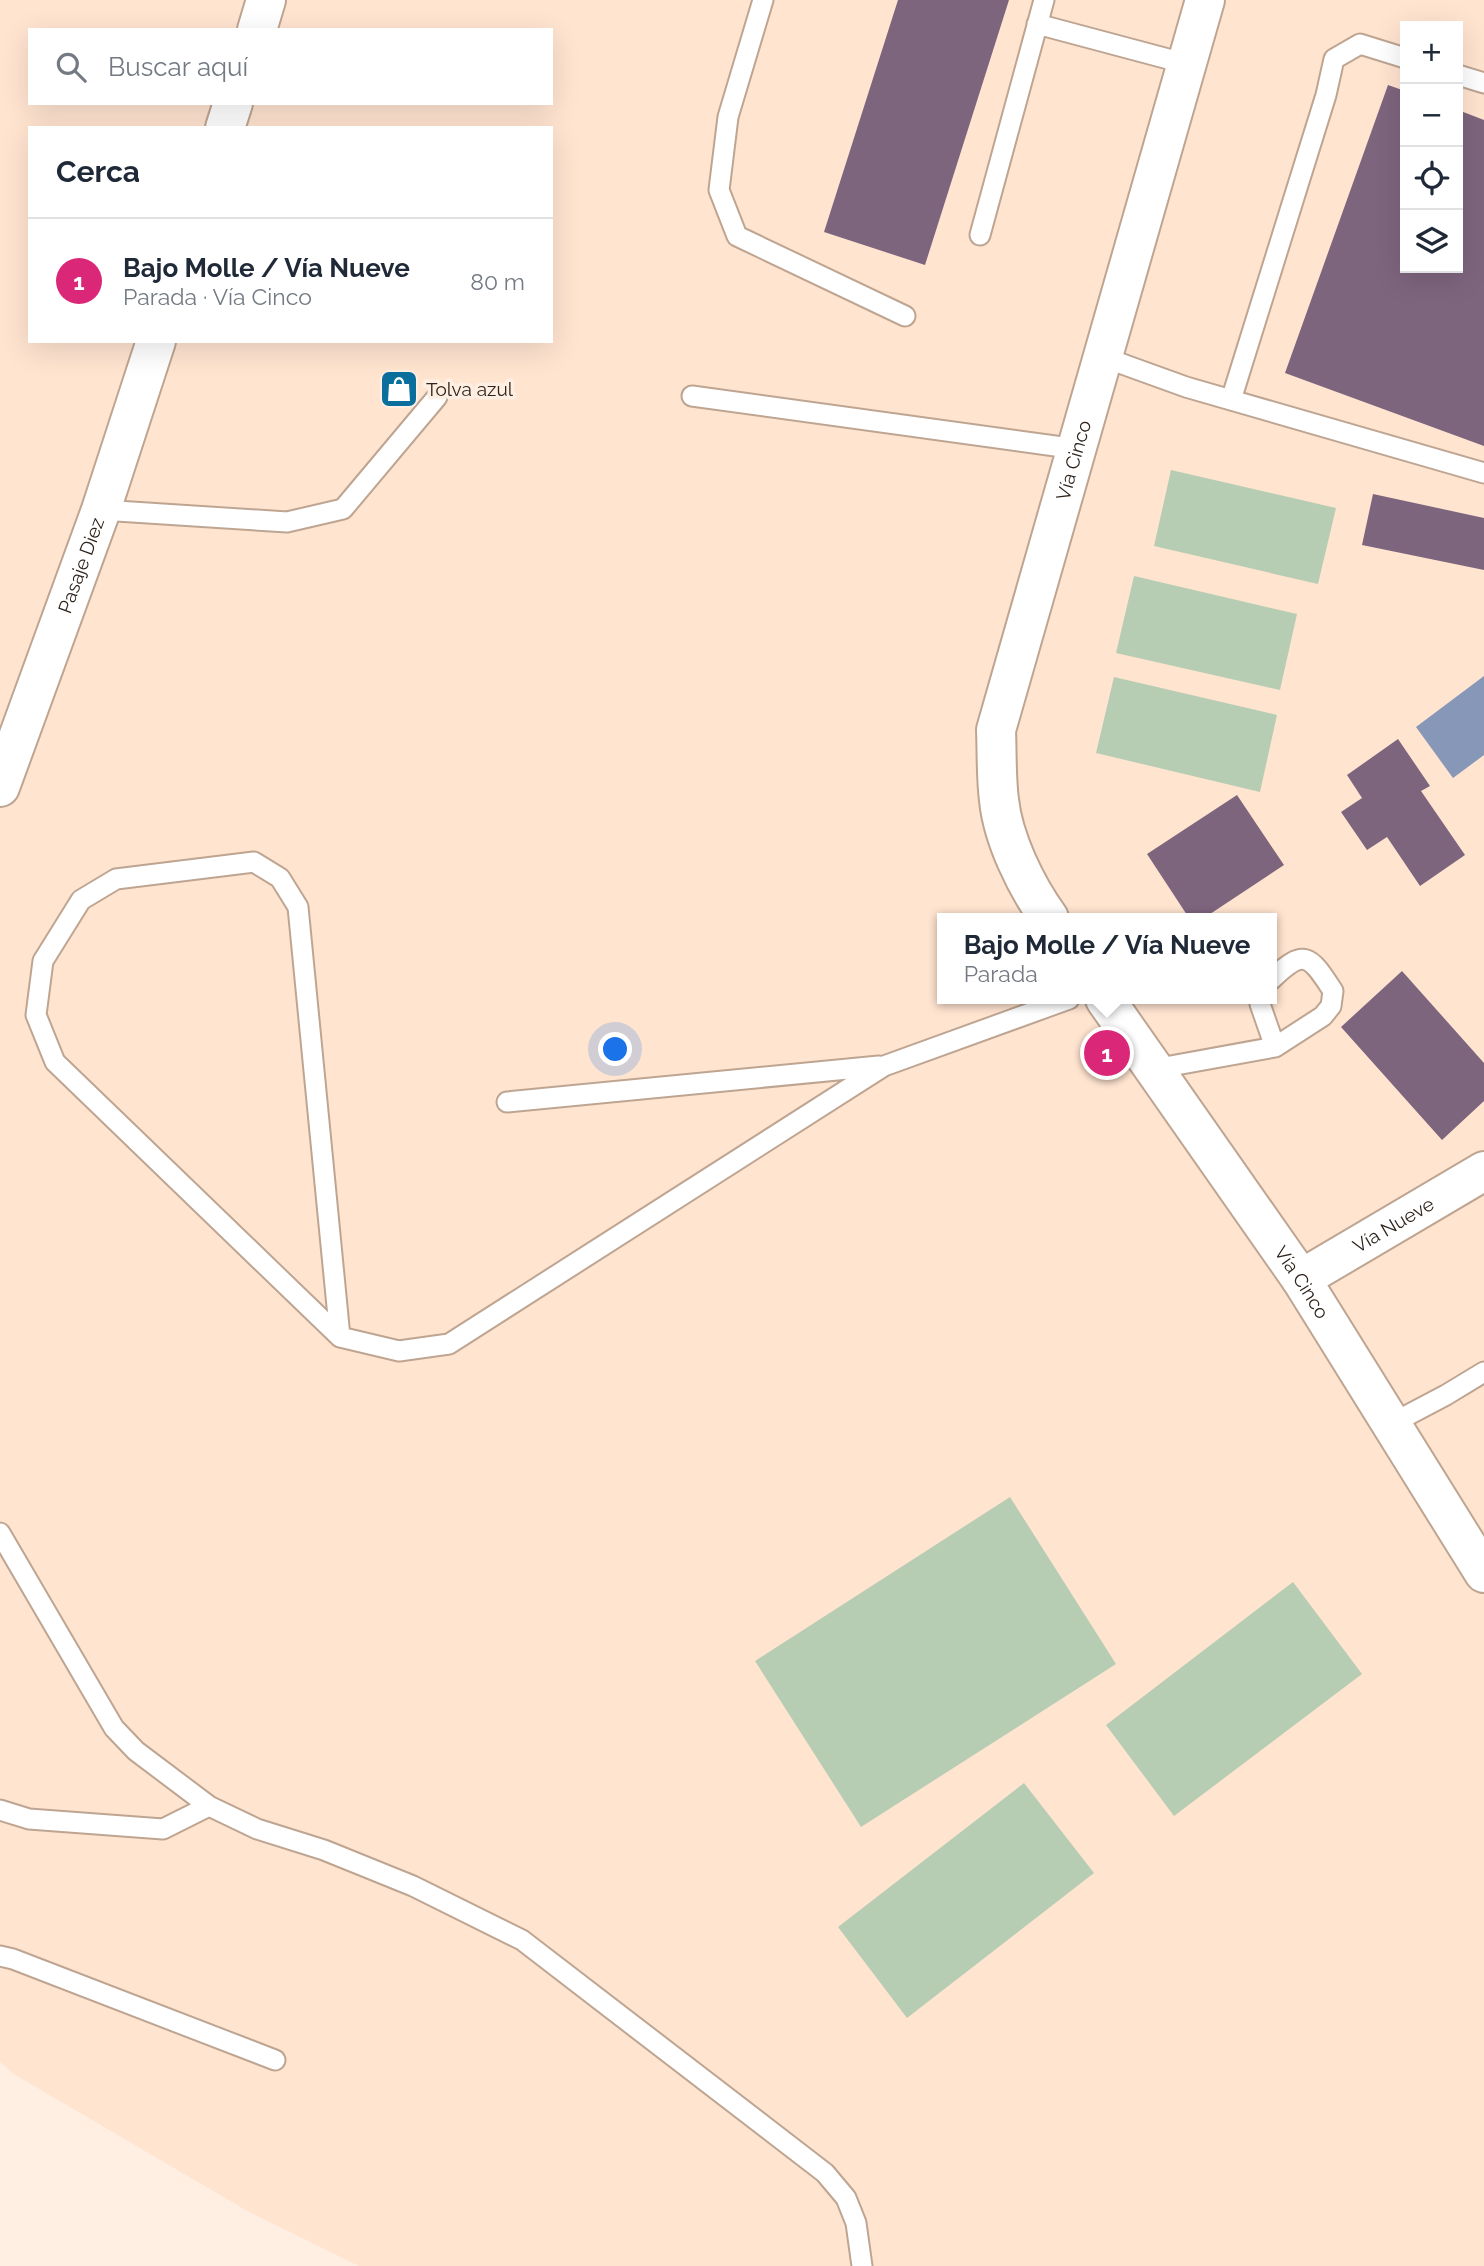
<!DOCTYPE html>
<html lang="es">
<head>
<meta charset="utf-8">
<style>
  body { margin:0; font-family:Raleway,sans-serif; background:#f6f6f7; color:#1f2937 }
  .controls { position:absolute; right:21px; top:21px; display:grid; overflow:hidden; border-radius:0px; box-shadow:0 7px 28px #0002 }
  .controls button { width:63px; height:63px; display:grid; place-items:center; padding:0; border:0; border-bottom:2px solid #e0e1e3; background:#fff; color:#1f2937; font:35px sans-serif }
  .you { position:absolute; left:616px; top:1050px; width:24px; height:24px; margin:-18px; border:5px solid #fff; border-radius:50%; background:#1a73e8; box-shadow:0 0 0 10px #1a73e833 }
  .badge { display:grid; place-items:center; width:46px; height:46px; border-radius:50%; background:#db2777; color:#fff; font-size:23px; font-weight:700 }
  .pin { position:absolute; translate:-50% -50%; border:4px solid #fff; box-shadow:0 2px 7px #0006 }
  .popup { position:absolute; left:937px; top:913px; width:340px; height:91px; box-sizing:border-box; display:grid; place-content:center; border-radius:0px; background:#fff; filter:drop-shadow(0 2px 5px #0005); font-size:23px; white-space:nowrap; color:#747a83 }
  .popup b { font-size:26px; color:#1f2937 }
  .popup::after { content:''; position:absolute; left:50%; top:100%; margin-left:-14px; border:14px solid transparent; border-top-color:#fff }
  .list { margin:0; padding:0; list-style:none }
  h2 { display:flex; justify-content:space-between; align-items:center; height:91px; margin:0; padding:0 28px; font-size:30px }
  h2 small { font-size:23px; font-weight:400; color:#747a83 }
  .list li { display:grid; grid-template-columns:46px 1fr auto; gap:21px; align-items:center; box-sizing:border-box; height:126px; padding:0 28px; border-top:2px solid #e0e1e3 }
  .list b { display:block; font-size:26px; white-space:nowrap }
  .list p { margin:0; font-size:23px; white-space:nowrap; color:#747a83 }
  .list em { font-size:23px; font-style:normal; color:#747a83 }
  .icon { flex:none; width:38px; height:38px; fill:none; stroke:currentColor; stroke-width:2; stroke-linecap:round; stroke-linejoin:round }
  .map { position:relative; flex:none; width:1484px; height:2266px; overflow:hidden }
  .search { position:absolute; background:#fff; box-shadow:0 7px 28px #0002; left:28px; top:28px; width:525px; height:77px; display:flex; align-items:center; gap:18px; box-sizing:border-box; padding:0 24px; border-radius:0px; color:#747a83; font-size:26px }
  .panel { position:absolute; background:#fff; box-shadow:0 7px 28px #0002; left:28px; top:126px; width:525px; height:217px; border-radius:0px }
  .map>svg:first-child { display:block }
  .built { fill:#ffe4d0; fill-rule:evenodd }
  .green { fill:#b7cdb3 }
  .water { fill:#8797b7 }
  .building { fill:#7e657e }
  .lines { fill:none; stroke-linecap:round; stroke-linejoin:round }
  .service-casing { stroke:#bea592; stroke-width:23 }
  .minor-casing { stroke:#bea592; stroke-width:42 }
  .service { stroke:#fff; stroke-width:19 }
  .minor { stroke:#fff; stroke-width:38 }
  .labels { text-anchor:middle; stroke-width:7; stroke-linejoin:round; paint-order:stroke }
  .poi-label { font-size:19px; fill:#2e241c; stroke:#ffeee2; text-anchor:start }
  .street-label { font-size:19px; fill:#2e241c; stroke:#ffeee2 }
</style>
</head>
<body>
<div class="map">
<svg width="1484" height="2266" viewBox="0 0 1484 2266">
  <rect width="100%" height="100%" fill="#ffeee2"/>
  <path class="built" d="M 0,0 L 1484,0 L 1484,2266 L 359,2266 L 249,2212 L 12,2073 L 0,2061 ZM 1405,26 L 1458,26 L 1458,268 L 1405,268 ZM 30,30 L 551,30 L 551,103 L 30,103 ZM 30,128 L 551,128 L 551,341 L 30,341 ZM 942,918 L 1272,918 L 1272,999 L 942,999 Z"/>
  <path class="green" d="M 1171,470 L 1336,508 L 1318,584 L 1154,546 Z
    M 1134,576 L 1297,614 L 1280,690 L 1116,653 Z
    M 1114,677 L 1277,715 L 1260,792 L 1096,753 Z
    M 1010,1497 L 1116,1664 L 861,1827 L 755,1661 Z
    M 1293,1582 L 1362,1674 L 1174,1816 L 1106,1725 Z
    M 1024,1783 L 1094,1873 L 907,2018 L 838,1927 Z"/>
  <path class="water" d="M 1484,676 L 1484,755 L 1453,778 L 1416,727 Z"/>
  <path class="building" d="M 898,0 L 1009,0 L 925,265 L 824,232 Z
    M 1388,85 L 1405,91 L 1405,268 L 1458,268 L 1458,110 L 1484,120 L 1484,446 L 1285,373 Z
    M 1373,494 L 1484,518 L 1484,570 L 1362,545 Z
    M 1398,739 L 1430,786 L 1421,791 L 1465,855 L 1420,886 L 1387,837 L 1367,850 L 1341,812 L 1362,798 L 1347,775 Z
    M 1237,795 L 1284,865 L 1204,918 L 1189,918 L 1147,854 Z
    M 1402,971 L 1484,1063 L 1484,1101 L 1442,1140 L 1341,1027 Z"/>
  <g class="lines">
    <defs>
      <path id="service" d="M 763,0 L 728,117 L 719,190 L 737,236 L 905,316
        M 1037,24 L 1187,64
        M 1458,75 L 1484,83
        M 980,235 L 1044,0
        M 1103,357 L 1186,387 L 1484,473
        M 692,396 L 1077,449
        M 1231,400 L 1326,95 L 1334,59 L 1360,44 L 1405,58
        M 101,510 L 287,522 L 343,509 L 437,397
        M 1261,999 L 1260,1004 L 1275,1047
        M 1154,1069 L 1275,1047 L 1323,1016 L 1331,1006 L 1333,991 C 1310,956 1305,947 1272,979
        M 507,1102 L 879,1066
        M 340,1337 L 298,907 L 280,878 L 254,862 L 116,879 L 81,900 L 43,961 L 36,1015 L 55,1062 L 340,1337 L 399,1351 L 449,1344 L 884,1066 L 1069,999
        M 1391,1424 L 1446,1395 L 1484,1372
        M 0,1533 L 114,1728 L 136,1751 L 209,1806 L 257,1829 L 324,1850 L 413,1886 L 522,1940 L 825,2173 L 846,2198 L 856,2223 L 862,2266
        M 0,1810 L 29,1819 L 163,1829 L 209,1806
        M 0,1956 L 13,1959 L 275,2060"/>
      <g id="minor">
        <path d="M 257,30 L 266,0"/>
        <path d="M 225,128 L 233,103"/>
        <path id="s1" d="M 0,787 L 101,510 L 156,341"/>
        <path id="s2" d="M 1049,918 C 1026,886 1003,839 999,800 C 996,777 997,753 996,730 L 1205,0"/>
        <path id="s3" d="M 1105,999 L 1301,1279 L 1484,1573"/>
        <path id="s4" d="M 1301,1279 L 1484,1171"/>
      </g>
    </defs>
    <use href="#service" class="service-casing"/>
    <use href="#minor" class="minor-casing"/>
    <use href="#service" class="service"/>
    <use href="#minor" class="minor"/>
  </g>
  <defs>
    <symbol id="shop-square" viewBox="-11 -11 22 22"><rect x="-9" y="-9" width="18" height="18" rx="4" fill="#0a6f9c" stroke="#ffeee2"/><path d="M-5-2.5h2.3a2.7 3.5 0 0 1 5.4 0H5L5.5 6h-11ZM-1.5-2.5h3a1.5 2.3 0 0 0-3 0Z" fill="#fff"/></symbol>
  </defs>
  <g fill-rule="evenodd">
    <use href="#shop-square" x="377" y="367" width="44" height="44"/>
  </g>
  <g class="labels">
    <g class="poi-label">
      <text x="426" y="396">Tolva azul</text>
    </g>
    <g class="street-label">
      <text dy="7" stroke="none"><textPath href="#s2" startOffset="480">Vía Cinco</textPath></text>
      <text dy="7" stroke="none"><textPath href="#s1" startOffset="236">Pasaje Diez</textPath></text>
      <text dy="7" stroke="none"><textPath href="#s4" startOffset="107">Vía Nueve</textPath></text>
      <text dy="7" stroke="none"><textPath href="#s3" startOffset="345">Vía Cinco</textPath></text>
    </g>
  </g>
</svg>
<div class="controls">
<button>+</button>
<button>−</button>
<button><svg class="icon" aria-label="locate" viewBox="0 0 24 24"><circle cx="12" cy="12" r="6"/><path d="M12 2v4M12 18v4M2 12h4M18 12h4"/></svg></button>
<button><svg class="icon" aria-label="layers" viewBox="0 0 24 24"><path d="M12 4l9 5-9 5-9-5zM3 14l9 5 9-5"/></svg></button>
</div>
<div class="you"></div>
<div class="pin badge" style="left:1107px;top:1053px">1</div>
<div class="popup"><b>Bajo Molle / Vía Nueve</b>Parada</div>
<div class="search"><svg class="icon" aria-label="search" viewBox="0 0 24 24"><circle cx="10" cy="10" r="6"/><path d="M15 15l6 6"/></svg>Buscar aquí</div>
<section class="panel">
<h2>Cerca<small></small></h2>
<ul class="list">
<li><span class="badge">1</span><div><b>Bajo Molle / Vía Nueve</b><p>Parada · Vía Cinco</p></div><em>80 m</em></li>
</ul>
</section>
</div>
</body>
</html>
